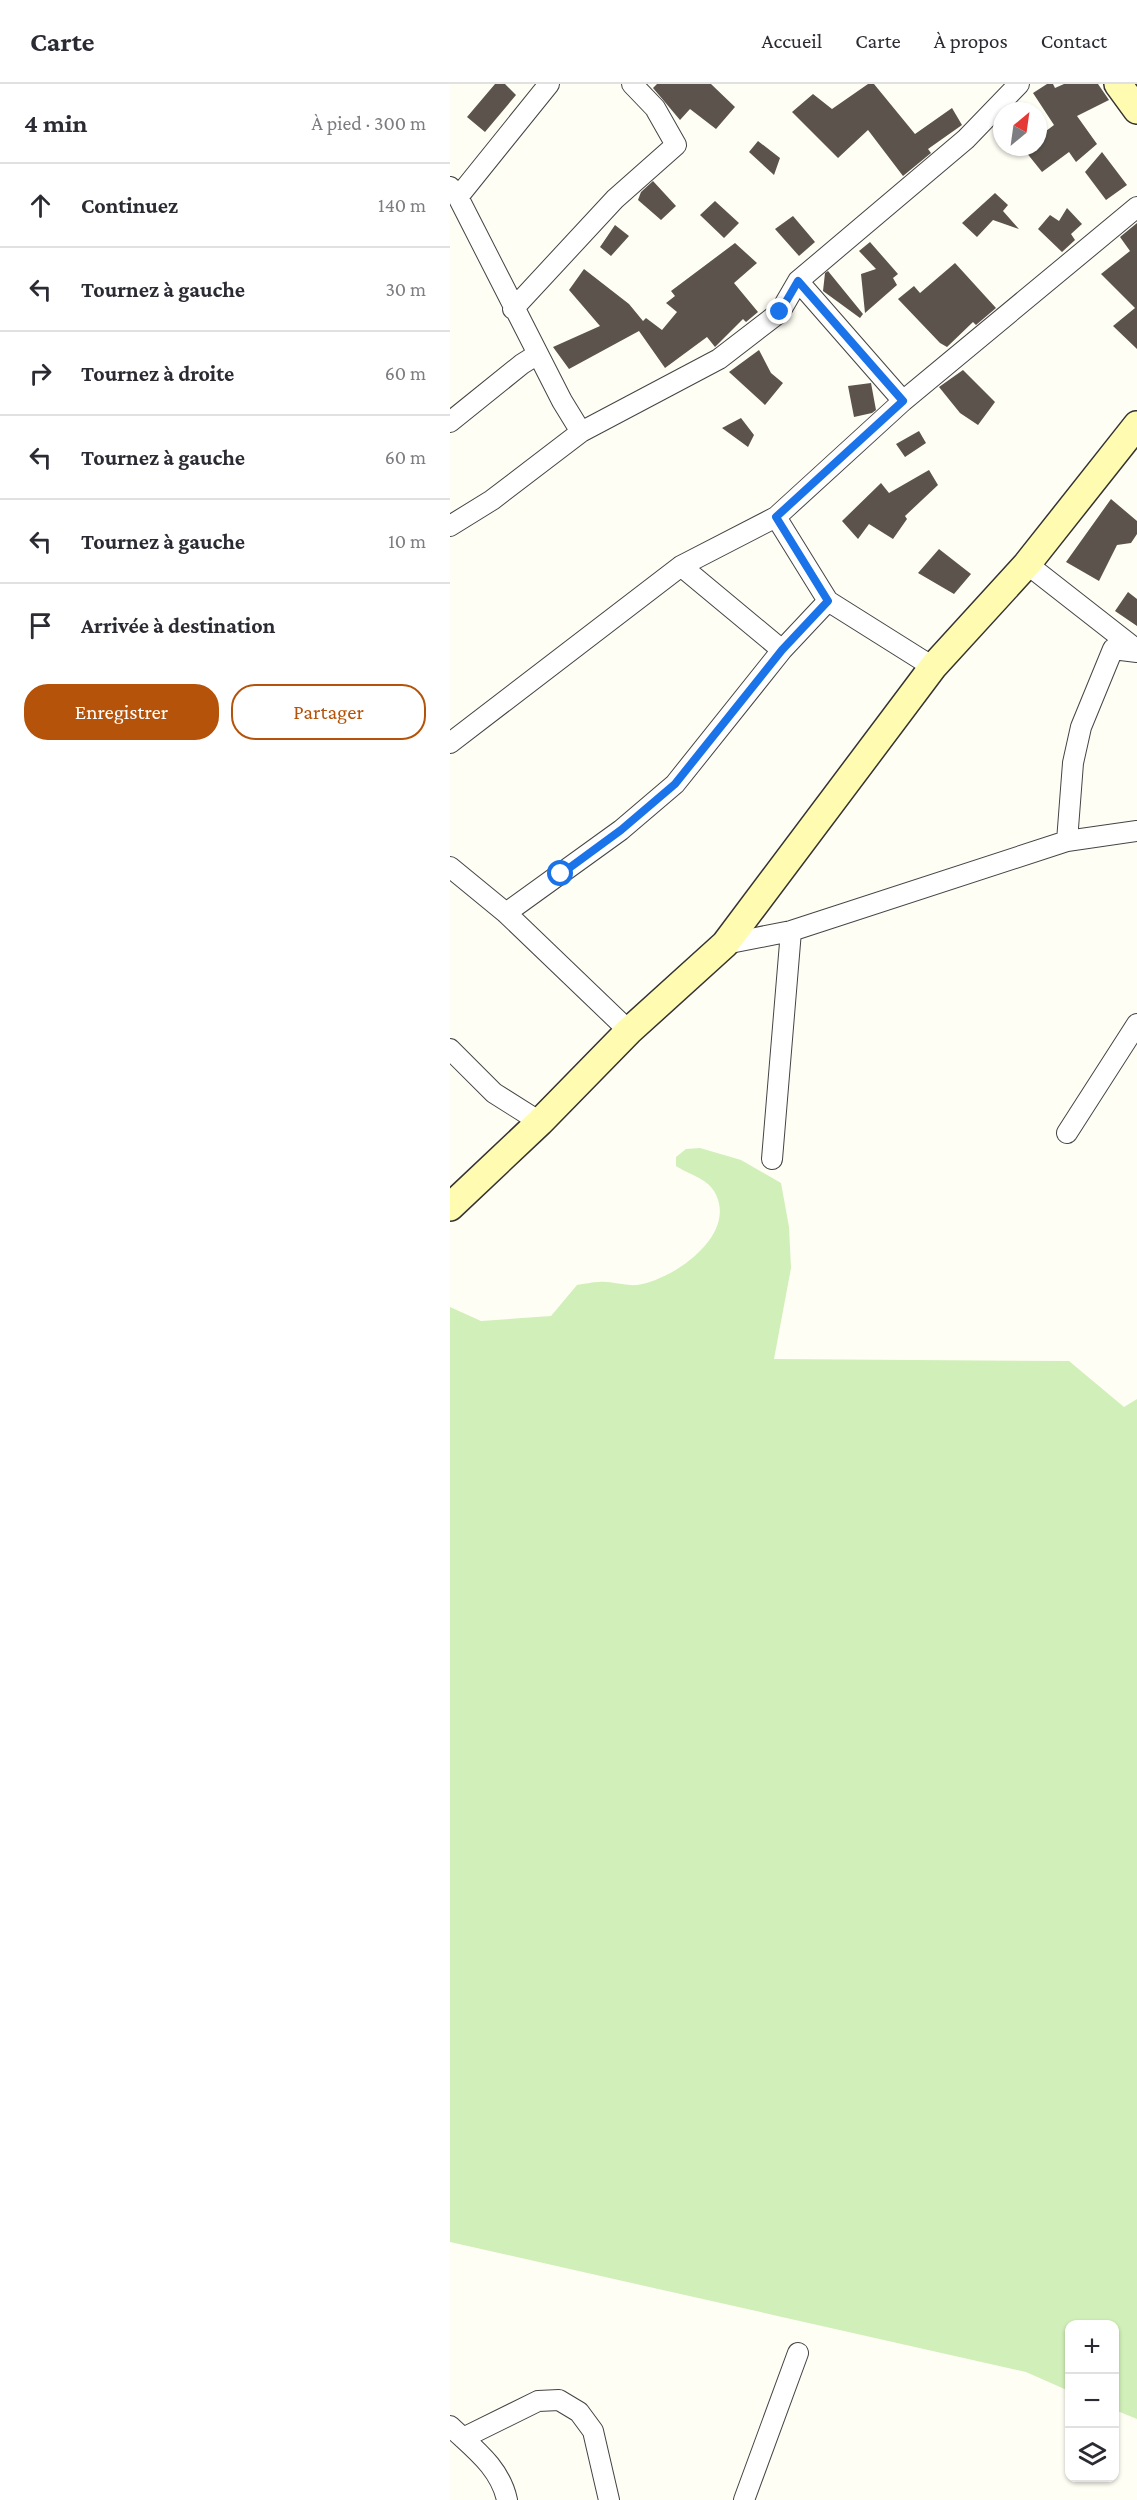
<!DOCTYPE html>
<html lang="fr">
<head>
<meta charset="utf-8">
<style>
  body { margin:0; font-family:"Crimson Pro",serif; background:#f7f7f7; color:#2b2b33 }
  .controls { position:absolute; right:18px; bottom:18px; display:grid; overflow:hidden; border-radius:12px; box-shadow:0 2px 4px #0004 }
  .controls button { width:54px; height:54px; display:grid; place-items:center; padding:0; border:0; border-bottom:2px solid #e1e1e2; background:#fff; color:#2b2b33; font:30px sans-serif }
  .compass { position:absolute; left:543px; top:18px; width:54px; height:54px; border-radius:50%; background:#fff; box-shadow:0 2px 4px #0004; rotate:29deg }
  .stop { position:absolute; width:18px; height:18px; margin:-14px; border:4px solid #1a73e8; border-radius:50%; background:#fff }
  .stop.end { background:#1a73e8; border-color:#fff; box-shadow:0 2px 6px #0008 }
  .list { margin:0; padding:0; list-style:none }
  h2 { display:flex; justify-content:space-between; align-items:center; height:78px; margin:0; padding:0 24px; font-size:26px }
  h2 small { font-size:20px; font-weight:400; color:#7c7c81 }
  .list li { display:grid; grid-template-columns:39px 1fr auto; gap:18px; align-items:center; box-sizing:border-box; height:84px; padding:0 24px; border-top:2px solid #e1e1e2 }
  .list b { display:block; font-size:22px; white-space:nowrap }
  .list em { font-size:20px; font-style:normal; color:#7c7c81 }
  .actions { display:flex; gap:12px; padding:18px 24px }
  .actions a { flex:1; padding:14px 0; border:2px solid #b45309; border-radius:24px; text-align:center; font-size:21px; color:#b45309 }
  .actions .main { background:#b45309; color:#fff }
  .icon { flex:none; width:33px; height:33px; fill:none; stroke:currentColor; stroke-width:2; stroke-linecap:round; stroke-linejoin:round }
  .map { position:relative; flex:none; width:687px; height:2416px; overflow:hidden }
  header { display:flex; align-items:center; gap:36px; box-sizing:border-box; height:84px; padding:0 30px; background:#fff; border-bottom:2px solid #e1e1e2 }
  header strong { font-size:28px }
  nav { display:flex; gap:33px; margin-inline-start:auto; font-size:21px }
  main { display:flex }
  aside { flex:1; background:#fff }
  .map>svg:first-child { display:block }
  .green { fill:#d1efb8 }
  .building { fill:#5b534c }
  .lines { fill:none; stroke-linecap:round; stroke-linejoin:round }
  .street-casing { stroke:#444; stroke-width:22 }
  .secondary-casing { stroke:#333; stroke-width:30 }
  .street { stroke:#fff; stroke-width:20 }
  .secondary { stroke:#fffbb0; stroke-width:27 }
  .route { stroke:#1a73e8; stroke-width:8 }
</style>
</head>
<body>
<header>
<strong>Carte</strong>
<nav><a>Accueil</a><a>Carte</a><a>À propos</a><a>Contact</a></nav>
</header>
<main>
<aside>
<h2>4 min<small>À pied · 300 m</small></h2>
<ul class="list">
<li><svg class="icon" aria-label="ahead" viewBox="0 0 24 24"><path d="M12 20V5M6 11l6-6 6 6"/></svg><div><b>Continuez</b></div><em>140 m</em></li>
<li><svg class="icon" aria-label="left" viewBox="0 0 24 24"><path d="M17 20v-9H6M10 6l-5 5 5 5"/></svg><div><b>Tournez à gauche</b></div><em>30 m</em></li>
<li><svg class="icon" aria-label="right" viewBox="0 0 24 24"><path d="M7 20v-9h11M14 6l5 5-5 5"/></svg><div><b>Tournez à droite</b></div><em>60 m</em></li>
<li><svg class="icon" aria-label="left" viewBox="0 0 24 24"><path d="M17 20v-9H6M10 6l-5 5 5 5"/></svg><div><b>Tournez à gauche</b></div><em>60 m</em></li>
<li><svg class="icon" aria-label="left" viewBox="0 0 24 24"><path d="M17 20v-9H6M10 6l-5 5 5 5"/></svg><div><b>Tournez à gauche</b></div><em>10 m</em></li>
<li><svg class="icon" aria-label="arrive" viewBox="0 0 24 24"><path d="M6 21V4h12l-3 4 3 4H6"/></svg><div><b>Arrivée à destination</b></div></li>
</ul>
<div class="actions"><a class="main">Enregistrer</a><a>Partager</a></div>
</aside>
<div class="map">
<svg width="687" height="2416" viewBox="0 0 687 2416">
  <rect width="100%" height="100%" fill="#fffef5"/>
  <path class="green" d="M 250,1064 L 291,1076 L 331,1099 L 339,1143 L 341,1184 L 324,1275 L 619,1277 L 674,1323 L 687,1315 L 687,2335 L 665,2326 L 664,2240 L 620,2240 L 619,2307 L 576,2288 L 0,2158 L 0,1223 L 31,1237 L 101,1232 L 127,1201 C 134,1200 142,1198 149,1198 C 162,1197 174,1202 187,1201 C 223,1196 290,1150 264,1107 C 256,1094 238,1090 226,1082 L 226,1073 L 236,1065 Z"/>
  <path class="building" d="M 45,0 L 55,0 L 66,11 L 35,48 L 17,33 Z
    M 207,0 L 261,0 L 285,23 L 266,45 L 240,25 L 230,36 L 203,4 Z
    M 418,0 L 424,0 L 465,50 L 502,24 L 512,41 L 478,65 L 481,69 L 453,92 L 418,46 L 388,74 L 342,28 L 363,10 L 382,25 Z
    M 597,0 L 603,0 L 605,4 L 614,0 L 648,0 L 659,16 L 627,32 L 647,60 L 626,78 L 619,68 L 592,88 L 572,63 L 588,63 L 588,53 L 604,41 L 583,9 Z
    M 308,57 L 330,74 L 324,91 L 299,68 Z
    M 652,68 L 677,101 L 656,116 L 635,88 Z
    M 203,97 L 226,122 L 211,136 L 188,116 L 191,108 Z
    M 545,109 L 558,121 L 553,127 L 569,145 L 543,136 L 527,153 L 512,139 Z
    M 265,117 L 289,139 L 274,154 L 250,131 Z
    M 617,124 L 632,140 L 621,150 L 625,156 L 612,168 L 588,145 L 600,131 L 609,137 Z
    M 343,132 L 365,158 L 349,172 L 325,145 Z
    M 687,139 L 687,265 L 663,242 L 685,224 L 651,190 L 680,167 L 670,153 Z
    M 165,141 L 179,152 L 161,172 L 150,163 Z
    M 420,158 L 448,190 L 443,194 L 447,201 L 415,229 L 411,190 L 426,185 L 409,167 Z
    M 285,159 L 307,179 L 284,199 L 308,228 L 296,238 L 293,235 L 265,263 L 257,253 L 215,284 L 189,247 L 119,285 L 103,263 L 150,242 L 119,206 L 134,185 L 179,220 L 193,237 L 196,234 L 212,246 L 227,228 L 216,219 L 225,212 L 221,207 Z
    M 505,179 L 546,224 L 526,241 L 523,238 L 497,263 L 490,259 L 448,215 L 464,202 L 470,209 Z
    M 378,187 L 413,230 L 410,234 L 373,207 L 375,189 Z
    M 309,266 L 321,289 L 333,299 L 315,321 L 279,288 Z
    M 513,286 L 545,318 L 528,341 L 510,329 L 489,303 Z
    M 421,299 L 426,326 L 422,329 L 404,333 L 398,302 Z
    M 291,334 L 304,351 L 298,363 L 272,344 Z
    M 469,347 L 476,359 L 455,373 L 446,360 Z
    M 479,386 L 488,401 L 455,432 L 457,435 L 443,455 L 419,440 L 408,455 L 392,437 L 431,399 L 439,409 Z
    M 661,415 L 687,437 L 687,450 L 681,459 L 667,461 L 649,497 L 616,478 Z
    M 489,465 L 521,490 L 504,510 L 468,489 Z
    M 678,508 L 687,515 L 687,542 L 665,527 Z"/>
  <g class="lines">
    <defs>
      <path id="street" d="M 0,103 L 8,113 L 112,317 L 131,348
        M 8,113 L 99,0
        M 348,197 L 453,317
        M 63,225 L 165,115 L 226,61 L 205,24 L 182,0
        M 0,338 L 72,280 L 88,270
        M 326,433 L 378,517 L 483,583
        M 0,442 L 42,416 L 131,348 L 269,275 L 330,228 L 348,197 L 516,55 L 569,0
        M 577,480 L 687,566
        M 231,482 L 332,566
        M 0,659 L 231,482 L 326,433 L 453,317 L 687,123
        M 617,757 L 623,679 L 631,643 L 663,565 L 687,568
        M 0,783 L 56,829 L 179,947
        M 56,829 L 171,746 L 225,700 L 332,566 L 378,517
        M 275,860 L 341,847 L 617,757 L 687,747
        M 0,965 L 44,1009 L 90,1038
        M 617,1049 L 687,940
        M 322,1075 L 341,847
        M 0,2342 C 23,2364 50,2383 57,2416
        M 13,2354 L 88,2317 L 109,2316 L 129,2328 L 143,2347 L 159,2416
        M 294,2416 L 348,2269"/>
      <path id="secondary" d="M 668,0 L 687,26
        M 0,1123 L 90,1038 L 179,947 L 275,860 L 483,583 L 577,480 L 687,341"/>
    </defs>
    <use href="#street" class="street-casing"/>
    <use href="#secondary" class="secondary-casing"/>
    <use href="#street" class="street"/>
    <use href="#secondary" class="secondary"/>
  </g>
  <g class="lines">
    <path class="route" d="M 111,790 L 171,746 L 225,700 L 332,566 L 378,517 L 326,433 L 453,317 L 348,197 L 330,228"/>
  </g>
</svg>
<div class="controls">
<button>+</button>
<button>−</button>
<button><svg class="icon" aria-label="layers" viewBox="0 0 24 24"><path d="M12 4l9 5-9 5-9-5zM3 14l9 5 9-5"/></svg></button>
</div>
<svg class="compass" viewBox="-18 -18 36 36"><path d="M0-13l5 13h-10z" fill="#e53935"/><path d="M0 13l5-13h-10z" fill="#7c7c81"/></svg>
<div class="stop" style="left:111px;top:790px"></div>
<div class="stop end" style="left:330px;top:228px"></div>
</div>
</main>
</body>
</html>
